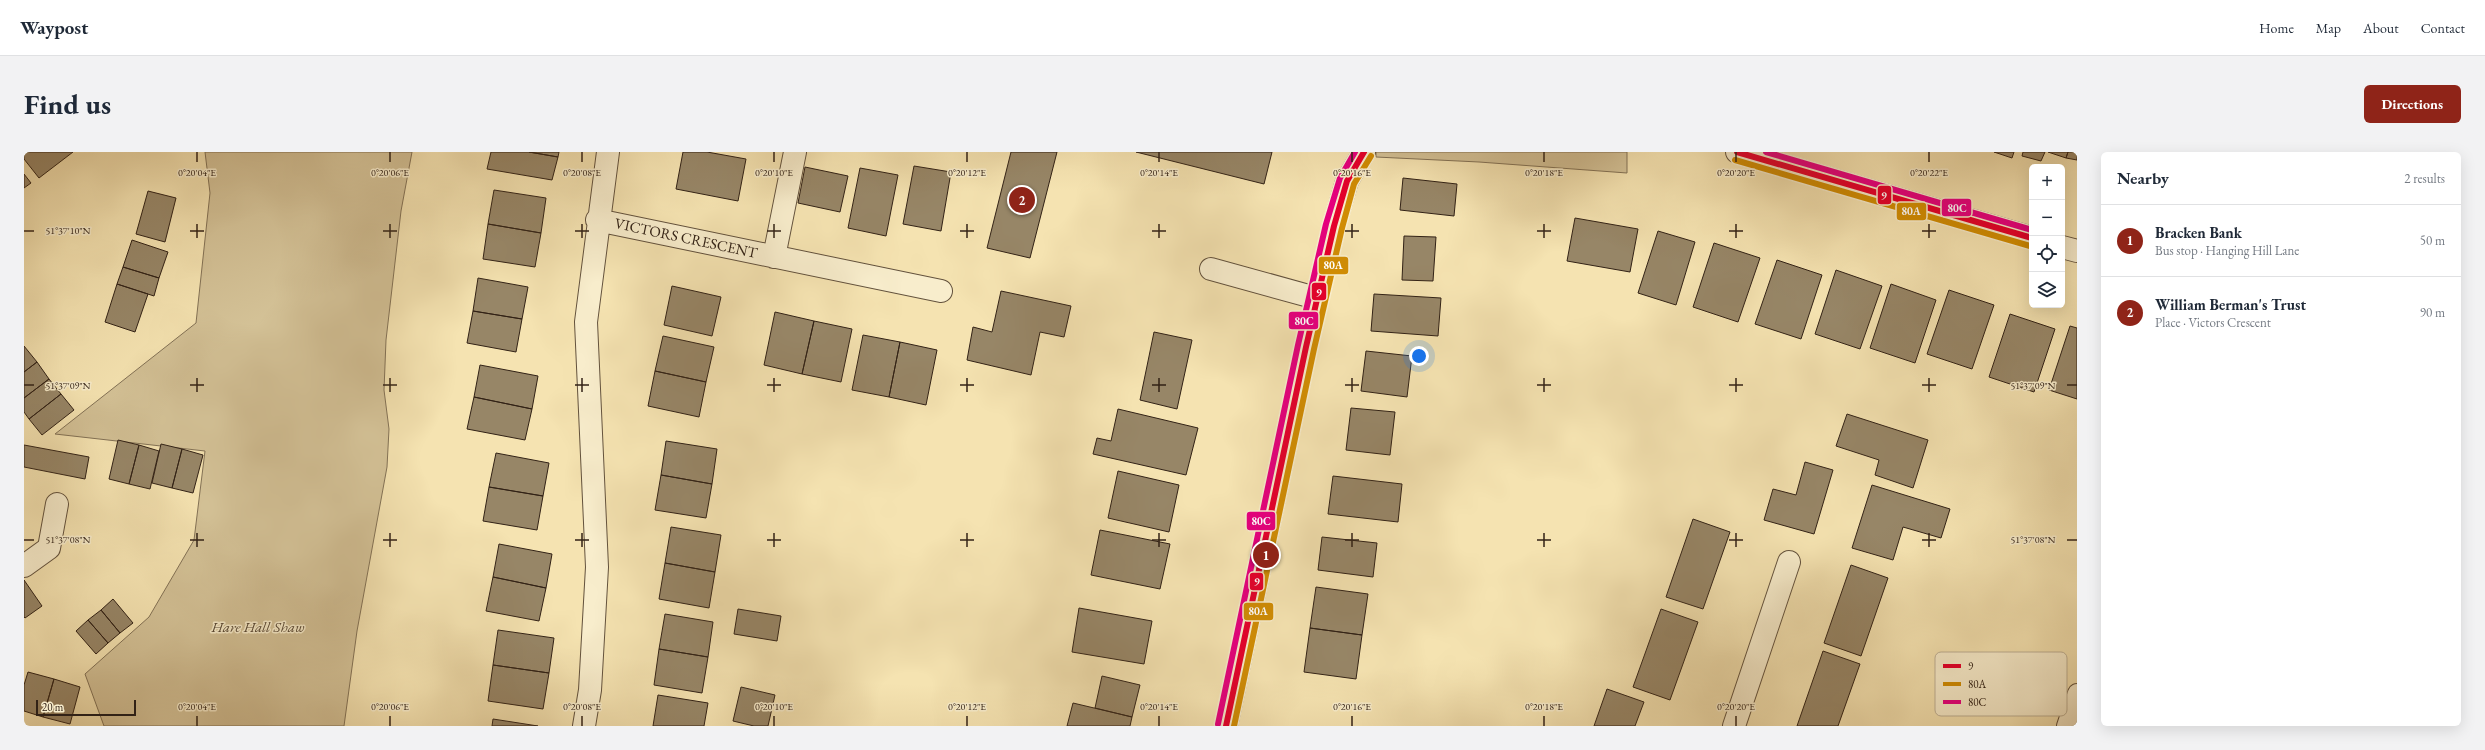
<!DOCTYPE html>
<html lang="en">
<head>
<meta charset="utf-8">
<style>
  body { margin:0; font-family:"EB Garamond",serif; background:#f2f2f3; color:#1f2937 }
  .controls { position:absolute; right:12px; top:12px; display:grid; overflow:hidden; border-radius:6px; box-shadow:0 4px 16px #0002 }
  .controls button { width:36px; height:36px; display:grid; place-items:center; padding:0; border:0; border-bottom:1px solid #e0e1e3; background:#fff; color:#1f2937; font:20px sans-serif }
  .scale { position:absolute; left:12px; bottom:10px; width:100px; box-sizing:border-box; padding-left:4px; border:2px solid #322216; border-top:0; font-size:11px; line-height:14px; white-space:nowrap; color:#322216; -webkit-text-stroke:3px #f8edcc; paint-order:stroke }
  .you { position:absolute; left:1395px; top:204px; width:14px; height:14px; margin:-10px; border:3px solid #fff; border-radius:50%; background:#1a73e8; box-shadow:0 0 0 6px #1a73e833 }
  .badge { display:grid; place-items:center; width:26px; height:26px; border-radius:50%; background:#8f2418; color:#fff; font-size:13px; font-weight:700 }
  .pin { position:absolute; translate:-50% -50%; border:2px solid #fff; box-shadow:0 1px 4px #0006 }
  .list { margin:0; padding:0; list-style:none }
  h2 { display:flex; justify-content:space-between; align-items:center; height:52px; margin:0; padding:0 16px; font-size:17px }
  h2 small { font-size:13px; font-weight:400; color:#747a83 }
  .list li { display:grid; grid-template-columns:26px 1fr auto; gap:12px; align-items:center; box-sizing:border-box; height:72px; padding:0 16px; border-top:1px solid #e0e1e3 }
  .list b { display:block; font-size:15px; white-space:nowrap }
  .list p { margin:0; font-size:13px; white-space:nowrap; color:#747a83 }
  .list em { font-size:13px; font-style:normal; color:#747a83 }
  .icon { flex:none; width:22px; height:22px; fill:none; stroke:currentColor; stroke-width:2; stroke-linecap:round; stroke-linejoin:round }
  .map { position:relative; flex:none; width:2053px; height:574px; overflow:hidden; border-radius:6px }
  header { display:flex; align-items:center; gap:24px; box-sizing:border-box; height:56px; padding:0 20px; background:#fff; border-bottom:1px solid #e0e1e3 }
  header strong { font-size:19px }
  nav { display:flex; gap:22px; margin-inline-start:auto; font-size:14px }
  .intro { display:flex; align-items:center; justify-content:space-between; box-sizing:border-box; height:96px; padding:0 24px }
  h1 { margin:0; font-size:28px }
  .button { padding:10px 18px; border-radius:6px; background:#8f2418; color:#fff; font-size:14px; font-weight:700 }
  main { display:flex; gap:24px; padding:0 24px }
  aside { flex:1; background:#fff; border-radius:6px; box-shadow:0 4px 16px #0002 }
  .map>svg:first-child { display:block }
  .green { fill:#d4c297; stroke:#837256 }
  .building { fill:#978667; stroke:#322216 }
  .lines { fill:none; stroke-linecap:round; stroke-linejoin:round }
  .service-casing { stroke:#63523d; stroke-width:20 }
  .minor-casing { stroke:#63523d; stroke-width:24 }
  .tertiary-casing { stroke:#63523d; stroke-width:24 }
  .service { stroke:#f8edcc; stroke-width:18 }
  .minor { stroke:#f8edcc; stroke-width:22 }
  .tertiary { stroke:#f8edcc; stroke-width:22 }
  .bus-1-casing { stroke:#f8edcc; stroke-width:9 }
  .bus-2-casing { stroke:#f8edcc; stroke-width:9 }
  .bus-3-casing { stroke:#f8edcc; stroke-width:9 }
  .bus-1 { stroke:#e4002b; stroke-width:6 }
  .bus-2 { stroke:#d08c04; stroke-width:6 }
  .bus-3 { stroke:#e5007d; stroke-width:6 }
  .ticks { fill:none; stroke:#322216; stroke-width:1.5 }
  .labels { text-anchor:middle; stroke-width:3; stroke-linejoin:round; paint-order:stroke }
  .street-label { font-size:15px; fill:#322216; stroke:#f8edcc }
  .park-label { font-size:15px; font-style:italic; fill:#5a4a36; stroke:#f8edcc }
  .key { fill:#f8edcc; stroke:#bdb095; stroke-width:1 }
  .key-label { font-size:11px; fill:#322216 }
  .ticks-label { font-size:10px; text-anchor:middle; fill:#322216; stroke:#f8edcc; stroke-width:3; stroke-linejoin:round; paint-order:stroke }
  .line-badge { stroke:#f8edcc; stroke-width:1.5 }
  .badge-label { font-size:11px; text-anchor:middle; font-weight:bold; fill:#fff }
</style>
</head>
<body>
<header>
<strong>Waypost</strong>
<nav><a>Home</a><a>Map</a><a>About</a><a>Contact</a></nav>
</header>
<div class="intro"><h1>Find us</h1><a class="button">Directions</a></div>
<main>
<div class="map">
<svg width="2053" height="574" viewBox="0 0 2053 574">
  <rect width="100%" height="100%" fill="#f5e3b1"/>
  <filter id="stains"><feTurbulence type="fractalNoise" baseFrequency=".005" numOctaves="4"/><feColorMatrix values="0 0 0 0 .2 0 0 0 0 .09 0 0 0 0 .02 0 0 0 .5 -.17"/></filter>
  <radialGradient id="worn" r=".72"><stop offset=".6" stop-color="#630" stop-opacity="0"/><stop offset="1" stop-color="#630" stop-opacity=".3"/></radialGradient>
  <path class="green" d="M 181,0 L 388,0 L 377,59 L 362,188 L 360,238 L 365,277 L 363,315 L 333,479 L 320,574 L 80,574 L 61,522 L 125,465 L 170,388 L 181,299 L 31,282 L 172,171 L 186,41 Z
    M 1352,0 L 1603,0 L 1603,21 L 1455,10 L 1352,5 Z"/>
  <path class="building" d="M 0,0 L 49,0 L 15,26 L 0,7 Z
    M 467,0 L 505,0 L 534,5 L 528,28 L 463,17 Z
    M 505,0 L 535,0 L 534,5 Z
    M 659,0 L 683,0 L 722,7 L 714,49 L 652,37 Z
    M 987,0 L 1033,0 L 1006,106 L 963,96 Z
    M 1112,0 L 1248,0 L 1240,32 Z
    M 1970,0 L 1990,0 L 1988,6 Z
    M 1999,0 L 2021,0 L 2017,9 L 1998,4 Z
    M 2024,0 L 2044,0 L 2042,6 Z
    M 2044,0 L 2053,0 L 2053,8 L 2042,6 Z
    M 890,14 L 927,20 L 917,79 L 879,72 Z
    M 781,15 L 824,24 L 816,60 L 774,51 Z
    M 836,16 L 874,23 L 862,84 L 824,76 Z
    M 0,22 L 7,31 L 0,36 Z
    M 1379,26 L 1433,32 L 1430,64 L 1376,58 Z
    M 470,38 L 522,46 L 517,81 L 464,72 Z
    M 124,39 L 152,46 L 141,90 L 112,82 Z
    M 1551,66 L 1614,77 L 1606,120 L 1543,109 Z
    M 464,72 L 517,81 L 511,115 L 459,107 Z
    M 1634,79 L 1671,90 L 1652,153 L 1614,141 Z
    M 1380,84 L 1412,85 L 1409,129 L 1378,128 Z
    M 108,88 L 144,100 L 135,126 L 99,115 Z
    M 1690,91 L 1736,106 L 1714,170 L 1669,155 Z
    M 1753,108 L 1798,123 L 1777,187 L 1731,172 Z
    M 99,115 L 135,126 L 130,144 L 93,132 Z
    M 1812,118 L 1858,134 L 1836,197 L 1791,182 Z
    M 454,126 L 504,135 L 498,167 L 449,159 Z
    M 93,132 L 124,142 L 111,180 L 81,170 Z
    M 1867,132 L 1912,148 L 1891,211 L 1846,196 Z
    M 648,134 L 697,145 L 688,184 L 640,173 Z
    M 1925,138 L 1970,153 L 1948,217 L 1903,202 Z
    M 977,139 L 1047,154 L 1040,185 L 1016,180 L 1007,223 L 943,208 L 949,175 L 968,180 Z
    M 1350,142 L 1417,146 L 1414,184 L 1347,179 Z
    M 449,159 L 498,167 L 492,200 L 443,191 Z
    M 751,160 L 790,169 L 778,222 L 740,213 Z
    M 1986,162 L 2031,177 L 2010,240 L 1965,225 Z
    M 790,169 L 828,177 L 817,230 L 778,222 Z
    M 2046,174 L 2053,176 L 2053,247 L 2025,238 Z
    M 1130,180 L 1168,188 L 1153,257 L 1116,248 Z
    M 839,183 L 876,190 L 865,245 L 828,238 Z
    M 639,184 L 690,195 L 682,230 L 631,219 Z
    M 876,190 L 913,198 L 902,253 L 865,245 Z
    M 0,194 L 13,210 L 0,220 Z
    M 1342,199 L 1388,204 L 1383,245 L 1337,239 Z
    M 13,210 L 25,227 L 0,246 L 0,220 Z
    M 456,213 L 514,224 L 508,257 L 450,245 Z
    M 631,219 L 682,230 L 675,265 L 624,254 Z
    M 25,227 L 37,242 L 5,267 L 0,260 L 0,246 Z
    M 37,242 L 50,258 L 18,283 L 5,267 Z
    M 450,245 L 508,257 L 501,288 L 443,277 Z
    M 1327,256 L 1371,260 L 1366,303 L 1322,298 Z
    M 1094,257 L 1174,276 L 1162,323 L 1069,302 L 1073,286 L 1087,289 Z
    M 1823,262 L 1904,288 L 1889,336 L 1851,323 L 1855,308 L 1812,294 Z
    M 94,288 L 115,293 L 105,332 L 85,327 Z
    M 642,289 L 693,297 L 688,332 L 637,323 Z
    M 137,292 L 158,297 L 148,336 L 128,331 Z
    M 0,293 L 65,305 L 61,327 L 0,315 Z
    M 115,293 L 135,299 L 126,337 L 105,332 Z
    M 158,297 L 179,303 L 169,341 L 148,336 Z
    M 472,301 L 525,311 L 519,344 L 465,335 Z
    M 1781,310 L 1809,318 L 1790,382 L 1740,368 L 1749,337 L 1772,343 Z
    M 1094,319 L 1155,333 L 1145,380 L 1084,366 Z
    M 637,323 L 688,332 L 682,366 L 631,358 Z
    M 1309,324 L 1378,332 L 1374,370 L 1304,362 Z
    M 1848,333 L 1926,357 L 1917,386 L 1879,375 L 1869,408 L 1828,396 Z
    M 465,335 L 519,344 L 513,378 L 459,369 Z
    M 1669,367 L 1706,380 L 1679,457 L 1642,445 Z
    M 647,375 L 697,383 L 691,420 L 641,411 Z
    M 1076,378 L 1146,392 L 1136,437 L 1067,423 Z
    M 1298,385 L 1353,391 L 1349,425 L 1294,418 Z
    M 475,392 L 528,402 L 522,436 L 469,425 Z
    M 641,411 L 691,420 L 685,456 L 635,447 Z
    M 1827,413 L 1864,426 L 1837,504 L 1800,491 Z
    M 469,425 L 522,436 L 515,469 L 462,459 Z
    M 0,428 L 18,454 L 1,466 L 0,465 Z
    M 1292,435 L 1344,442 L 1338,483 L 1286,476 Z
    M 89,447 L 109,471 L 96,481 L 77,458 Z
    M 1055,456 L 1128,469 L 1120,512 L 1048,500 Z
    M 714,457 L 757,464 L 753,489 L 710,482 Z
    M 1637,457 L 1674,470 L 1646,548 L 1609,535 Z
    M 77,458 L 96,481 L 84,491 L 64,468 Z
    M 641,462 L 689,470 L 684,505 L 635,497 Z
    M 64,468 L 84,491 L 72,502 L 52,479 Z
    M 1286,476 L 1338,483 L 1332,527 L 1280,520 Z
    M 474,478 L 530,486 L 525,521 L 469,513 Z
    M 635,497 L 684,505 L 678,541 L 630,533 Z
    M 1799,499 L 1836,512 L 1814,574 L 1773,574 Z
    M 469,513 L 525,521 L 519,557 L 464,549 Z
    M 4,520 L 30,527 L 19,565 L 0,559 L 0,533 Z
    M 1078,524 L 1116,533 L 1108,565 L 1071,556 Z
    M 30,527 L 56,535 L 46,572 L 19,565 Z
    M 717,535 L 751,543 L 744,574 L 730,574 L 709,569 Z
    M 1583,537 L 1620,550 L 1611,574 L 1570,574 Z
    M 634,543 L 684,551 L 680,574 L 629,574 Z
    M 1049,551 L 1108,565 L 1106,574 L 1043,574 Z
    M 469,567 L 514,574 L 468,574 Z"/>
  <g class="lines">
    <defs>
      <path id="service" d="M 2042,574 L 2053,541"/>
      <path id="minor" d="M 573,68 L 917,139
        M 750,105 L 771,0
        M 1187,117 L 1292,146
        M 0,414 L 25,396 L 33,352
        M 560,574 L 566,538 L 573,415 L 562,170 L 584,0
        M 1710,574 L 1765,410"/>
      <path id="tertiary" d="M 1713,0 L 2008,86
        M 2038,95 L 2053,99
        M 1202,574 L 1282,195 L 1310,74 L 1323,29 L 1340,0"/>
    </defs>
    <use href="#service" class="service-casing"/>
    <use href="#minor" class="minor-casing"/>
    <use href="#tertiary" class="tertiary-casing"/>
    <use href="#service" class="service"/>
    <use href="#minor" class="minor"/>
    <use href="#tertiary" class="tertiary"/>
    <defs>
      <path id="bus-1" d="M 1713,0 L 2008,86
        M 1202,574 L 1282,195 L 1310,74 L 1323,29 L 1340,0"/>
      <path id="bus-2" d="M 1711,8 L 2006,94
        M 1210,574 L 1290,197 L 1318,76 L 1330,32 L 1347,4"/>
      <path id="bus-3" d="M 1742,0 L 2008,78
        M 1194,572 L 1274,193 L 1302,72 L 1316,26 L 1331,0"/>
    </defs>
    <use href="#bus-1" class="bus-1-casing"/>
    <use href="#bus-2" class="bus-2-casing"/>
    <use href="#bus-3" class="bus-3-casing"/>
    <use href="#bus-1" class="bus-1"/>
    <use href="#bus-2" class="bus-2"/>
    <use href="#bus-3" class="bus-3"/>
  </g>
  <path class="ticks" d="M 173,0 L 173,10M 366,0 L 366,10M 558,0 L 558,10M 750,0 L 750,10M 943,0 L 943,10M 1135,0 L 1135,10M 1328,0 L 1328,10M 1520,0 L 1520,10M 1712,0 L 1712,10M 1905,0 L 1905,10M 173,72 L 173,86M 366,72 L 366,86M 558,72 L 558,86M 750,72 L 750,86M 943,72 L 943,86M 1135,72 L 1135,86M 1328,72 L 1328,86M 1520,72 L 1520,86M 1712,72 L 1712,86M 1905,72 L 1905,86M 0,79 L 10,79M 166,79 L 180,79M 359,79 L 373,79M 551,79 L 565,79M 743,79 L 757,79M 936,79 L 950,79M 1128,79 L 1142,79M 1321,79 L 1335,79M 1513,79 L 1527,79M 1705,79 L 1719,79M 1898,79 L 1912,79M 173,226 L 173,240M 366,226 L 366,240M 558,226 L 558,240M 750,226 L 750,240M 943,226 L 943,240M 1135,226 L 1135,240M 1328,226 L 1328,240M 1520,226 L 1520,240M 1712,226 L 1712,240M 1905,226 L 1905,240M 0,233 L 10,233M 166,233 L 180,233M 359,233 L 373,233M 551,233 L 565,233M 743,233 L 757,233M 936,233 L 950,233M 1128,233 L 1142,233M 1321,233 L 1335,233M 1513,233 L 1527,233M 1705,233 L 1719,233M 1898,233 L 1912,233M 2043,233 L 2053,233M 173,381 L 173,395M 366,381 L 366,395M 558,381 L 558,395M 750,381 L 750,395M 943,381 L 943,395M 1135,381 L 1135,395M 1328,381 L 1328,395M 1520,381 L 1520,395M 1712,381 L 1712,395M 1905,381 L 1905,395M 0,388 L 10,388M 166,388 L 180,388M 359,388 L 373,388M 551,388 L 565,388M 743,388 L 757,388M 936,388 L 950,388M 1128,388 L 1142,388M 1321,388 L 1335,388M 1513,388 L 1527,388M 1705,388 L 1719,388M 1898,388 L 1912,388M 2043,388 L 2053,388M 173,564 L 173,574M 366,564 L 366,574M 558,564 L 558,574M 750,564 L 750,574M 943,564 L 943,574M 1135,564 L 1135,574M 1328,564 L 1328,574M 1520,564 L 1520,574M 1712,564 L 1712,574"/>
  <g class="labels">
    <g class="street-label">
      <text transform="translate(662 86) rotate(12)" y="5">VICTORS CRESCENT</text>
    </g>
    <g class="park-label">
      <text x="234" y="480">Hare Hall Shaw</text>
    </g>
  </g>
  <rect x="1911" y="500" width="132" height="64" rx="6" class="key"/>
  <rect x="1919" y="512" width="18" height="4" fill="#e4002b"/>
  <rect x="1919" y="530" width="18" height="4" fill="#d08c04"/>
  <rect x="1919" y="548" width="18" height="4" fill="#e5007d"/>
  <g class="key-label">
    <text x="1944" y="518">9</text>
    <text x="1944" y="536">80A</text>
    <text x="1944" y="554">80C</text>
  </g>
  <g class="ticks-label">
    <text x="173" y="24">0°20'04"E</text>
    <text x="366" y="24">0°20'06"E</text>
    <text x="558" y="24">0°20'08"E</text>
    <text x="750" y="24">0°20'10"E</text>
    <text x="943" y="24">0°20'12"E</text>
    <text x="1135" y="24">0°20'14"E</text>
    <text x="1328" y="24">0°20'16"E</text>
    <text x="1520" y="24">0°20'18"E</text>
    <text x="1712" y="24">0°20'20"E</text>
    <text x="1905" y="24">0°20'22"E</text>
    <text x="44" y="82">51°37'10"N</text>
    <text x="44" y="237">51°37'09"N</text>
    <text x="2009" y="237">51°37'09"N</text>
    <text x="44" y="391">51°37'08"N</text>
    <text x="2009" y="391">51°37'08"N</text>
    <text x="173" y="558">0°20'04"E</text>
    <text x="366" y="558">0°20'06"E</text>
    <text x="558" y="558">0°20'08"E</text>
    <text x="750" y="558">0°20'10"E</text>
    <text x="943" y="558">0°20'12"E</text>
    <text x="1135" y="558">0°20'14"E</text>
    <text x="1328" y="558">0°20'16"E</text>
    <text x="1520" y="558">0°20'18"E</text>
    <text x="1712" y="558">0°20'20"E</text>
  </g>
  <g class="line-badge">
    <rect x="1853" y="33" width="15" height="20" rx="4" fill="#e4002b"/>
    <rect x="1917" y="46" width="31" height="19" rx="4" fill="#e5007d"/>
    <rect x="1872" y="50" width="31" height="19" rx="4" fill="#d08c04"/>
    <rect x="1294" y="104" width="31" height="19" rx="4" fill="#d08c04"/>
    <rect x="1287" y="130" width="16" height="19" rx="4" fill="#e4002b"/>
    <rect x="1264" y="159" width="31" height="19" rx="4" fill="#e5007d"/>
    <rect x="1222" y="359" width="30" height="20" rx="4" fill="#e5007d"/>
    <rect x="1225" y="420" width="15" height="19" rx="4" fill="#e4002b"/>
    <rect x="1219" y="450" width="31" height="19" rx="4" fill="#d08c04"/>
  </g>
  <g class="badge-label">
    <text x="1860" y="47">9</text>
    <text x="1933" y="60">80C</text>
    <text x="1887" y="63">80A</text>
    <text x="1309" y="117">80A</text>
    <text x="1295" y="144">9</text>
    <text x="1280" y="173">80C</text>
    <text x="1237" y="373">80C</text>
    <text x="1233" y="433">9</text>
    <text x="1234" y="463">80A</text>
  </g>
  <rect width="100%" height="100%" filter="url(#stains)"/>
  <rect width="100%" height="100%" fill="url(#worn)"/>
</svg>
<div class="controls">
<button>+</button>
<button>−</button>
<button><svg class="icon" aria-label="locate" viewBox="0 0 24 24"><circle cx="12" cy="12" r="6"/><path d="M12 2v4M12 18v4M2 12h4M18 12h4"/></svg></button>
<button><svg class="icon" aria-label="layers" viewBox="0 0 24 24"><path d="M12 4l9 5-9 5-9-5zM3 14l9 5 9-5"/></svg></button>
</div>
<div class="scale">20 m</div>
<div class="you"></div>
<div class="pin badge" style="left:1242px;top:403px">1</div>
<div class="pin badge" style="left:998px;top:48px">2</div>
</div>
<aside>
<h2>Nearby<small>2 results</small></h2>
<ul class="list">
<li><span class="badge">1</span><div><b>Bracken Bank</b><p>Bus stop · Hanging Hill Lane</p></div><em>50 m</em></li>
<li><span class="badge">2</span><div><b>William Berman's Trust</b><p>Place · Victors Crescent</p></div><em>90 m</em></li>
</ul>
</aside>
</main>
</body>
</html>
